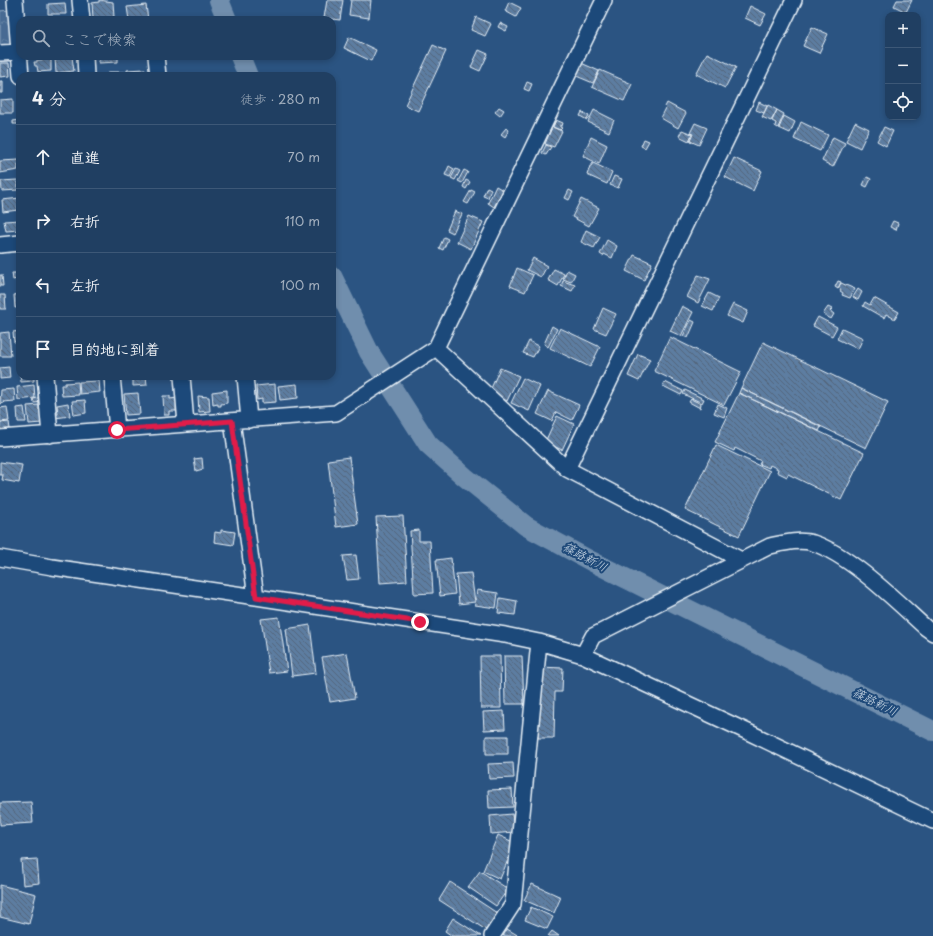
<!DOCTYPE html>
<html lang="ja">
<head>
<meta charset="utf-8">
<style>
  body { margin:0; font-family:"Playpen Sans","Klee One",sans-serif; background:#2d4a6b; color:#f1f3f6 }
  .controls { position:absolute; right:12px; top:12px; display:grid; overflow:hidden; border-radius:8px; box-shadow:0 2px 6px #0003 }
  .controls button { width:36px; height:36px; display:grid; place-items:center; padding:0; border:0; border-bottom:1px solid #3d5877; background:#203f62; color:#f1f3f6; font:20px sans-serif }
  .stop { position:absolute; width:12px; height:12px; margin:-9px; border:3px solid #e11d48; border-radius:50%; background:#fff }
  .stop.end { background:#e11d48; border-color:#fff; box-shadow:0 1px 4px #0008 }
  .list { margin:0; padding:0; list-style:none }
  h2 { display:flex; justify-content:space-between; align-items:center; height:52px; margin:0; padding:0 16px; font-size:17px }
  h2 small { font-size:13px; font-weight:400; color:#a2afbe }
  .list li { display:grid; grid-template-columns:26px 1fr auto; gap:12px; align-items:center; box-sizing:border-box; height:64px; padding:0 16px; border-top:1px solid #3d5877 }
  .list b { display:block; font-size:15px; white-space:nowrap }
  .list em { font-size:13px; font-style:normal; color:#a2afbe }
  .icon { flex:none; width:22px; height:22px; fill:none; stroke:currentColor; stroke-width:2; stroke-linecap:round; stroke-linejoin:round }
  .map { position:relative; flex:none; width:933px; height:936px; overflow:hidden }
  .search { position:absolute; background:#203f62; box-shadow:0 2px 6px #0003; left:16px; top:16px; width:320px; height:44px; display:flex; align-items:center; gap:10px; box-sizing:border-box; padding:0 14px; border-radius:12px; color:#a2afbe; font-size:15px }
  .panel { position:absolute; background:#203f62; box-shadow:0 2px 6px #0003; left:16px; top:72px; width:320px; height:308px; border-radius:12px }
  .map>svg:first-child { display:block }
  .park { fill:url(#park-crowns); stroke:#98aec6 }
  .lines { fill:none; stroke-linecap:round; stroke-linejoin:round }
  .river { stroke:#708ead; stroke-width:20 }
  .building { fill:url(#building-back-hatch); stroke:#e8f1f8 }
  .minor-casing { stroke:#e8f1f8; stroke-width:18 }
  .minor { stroke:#1f4a7a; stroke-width:15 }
  .route { stroke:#e11d48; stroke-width:5 }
  .labels { text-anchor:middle; stroke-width:4; stroke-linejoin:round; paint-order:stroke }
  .water-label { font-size:12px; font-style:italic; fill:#d0dde9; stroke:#1f4a7a }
</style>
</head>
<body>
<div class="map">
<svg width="933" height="936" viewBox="0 0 933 936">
  <defs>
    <pattern id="park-crowns" width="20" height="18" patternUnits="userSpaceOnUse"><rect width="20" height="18" fill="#476b93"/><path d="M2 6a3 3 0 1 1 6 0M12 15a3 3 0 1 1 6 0" fill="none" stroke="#6281a3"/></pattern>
    <pattern id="building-back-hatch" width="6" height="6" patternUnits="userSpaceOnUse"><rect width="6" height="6" fill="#5d7da1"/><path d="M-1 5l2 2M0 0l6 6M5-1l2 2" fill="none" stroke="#53657a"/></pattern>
  </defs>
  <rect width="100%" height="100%" fill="#2b5482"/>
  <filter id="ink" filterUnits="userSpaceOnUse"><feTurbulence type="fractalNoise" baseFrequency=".025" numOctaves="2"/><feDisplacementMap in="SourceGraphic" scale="8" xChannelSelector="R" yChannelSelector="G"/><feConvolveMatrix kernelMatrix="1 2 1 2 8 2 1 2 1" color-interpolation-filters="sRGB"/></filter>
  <g filter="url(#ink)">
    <path class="park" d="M 9,10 L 12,46 L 0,46 L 0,11 Z"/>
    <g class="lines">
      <path class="river" d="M 219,0 L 227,20
        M 240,56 L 248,76
        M 332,276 L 369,352 L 428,444 L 465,477 L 526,526 L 591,561 L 933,731"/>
    </g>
    <path class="building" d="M 99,0 L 113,2 L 114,17 L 93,19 L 92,3 L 99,2 Z
      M 327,0 L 343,0 L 340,20 L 324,18 Z
      M 351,0 L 371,0 L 369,18 L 349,15 Z
      M 897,0 L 912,0 L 906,12 L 894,6 Z
      M 509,2 L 521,8 L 516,17 L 505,11 Z
      M 65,3 L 66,14 L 48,14 L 48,4 Z
      M 146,5 L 148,20 L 129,20 L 127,7 Z
      M 750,6 L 766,14 L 760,25 L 745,18 Z
      M 476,17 L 491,24 L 485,36 L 471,30 Z
      M 500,23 L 508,27 L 506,31 L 498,27 Z
      M 812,27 L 828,34 L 819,53 L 803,46 Z
      M 349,37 L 376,50 L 371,61 L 344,48 Z
      M 433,45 L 446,51 L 418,111 L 405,105 Z
      M 479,50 L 488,54 L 480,71 L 471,67 Z
      M 707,53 L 736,67 L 725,88 L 696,74 Z
      M 99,56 L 118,56 L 118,62 L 99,63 Z
      M 72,57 L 74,71 L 56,73 L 55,58 Z
      M 51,59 L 51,71 L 38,72 L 37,66 L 35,66 L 34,62 L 37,62 L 37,60 Z
      M 579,62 L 599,71 L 593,83 L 574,75 Z
      M 0,63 L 9,63 L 10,76 L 0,77 Z
      M 145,69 L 145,76 L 127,76 L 127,70 Z
      M 600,70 L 632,84 L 624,101 L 592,87 Z
      M 109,72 L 125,72 L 125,76 L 109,76 Z
      M 0,81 L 3,81 L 3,93 L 0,93 Z
      M 527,82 L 532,84 L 529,91 L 524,89 Z
      M 13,99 L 13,113 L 0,113 L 0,100 Z
      M 759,102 L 767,106 L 764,113 L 756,110 Z
      M 667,103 L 686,113 L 678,128 L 661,118 L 666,108 L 665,107 Z
      M 768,105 L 777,110 L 771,121 L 762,117 Z
      M 499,107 L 504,110 L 500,116 L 495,112 Z
      M 594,110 L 614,120 L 609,132 L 588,122 Z
      M 777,110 L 784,114 L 778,128 L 775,126 L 776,123 L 772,121 Z
      M 582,112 L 589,116 L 587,120 L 580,116 Z
      M 784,116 L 795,122 L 790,133 L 779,128 Z
      M 20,120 L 20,124 L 13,124 L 13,121 Z
      M 556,120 L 563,123 L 562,126 L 560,125 L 560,127 L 562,128 L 560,130 L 553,127 Z
      M 801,122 L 828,135 L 820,151 L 794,139 Z
      M 855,122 L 869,129 L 860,148 L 846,141 Z
      M 695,123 L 707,128 L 699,145 L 690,141 L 693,134 L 690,133 Z
      M 552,127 L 562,131 L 554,147 L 545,144 Z
      M 884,127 L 893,131 L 886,146 L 877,141 Z
      M 506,128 L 509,130 L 505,137 L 501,134 Z
      M 682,130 L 692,134 L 689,141 L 679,136 Z
      M 591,137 L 607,145 L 599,164 L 583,156 Z
      M 833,137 L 845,143 L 833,167 L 822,161 Z
      M 644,139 L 649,141 L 645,148 L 641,146 Z
      M 546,145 L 551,147 L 546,155 L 542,153 Z
      M 734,158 L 762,171 L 753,191 L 725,177 Z
      M 19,160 L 20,164 L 18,164 L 18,170 L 0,173 L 0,161 Z
      M 593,163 L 612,172 L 607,184 L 587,175 L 590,166 L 591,166 Z
      M 449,166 L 454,169 L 450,177 L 445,175 Z
      M 456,169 L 460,171 L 455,180 L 451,178 Z
      M 464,170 L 468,172 L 462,183 L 458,181 Z
      M 614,176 L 622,179 L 618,188 L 610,185 Z
      M 867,177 L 871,179 L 867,187 L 863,185 Z
      M 17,180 L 19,185 L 18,185 L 18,190 L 2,191 L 1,181 Z
      M 466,180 L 470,182 L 466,189 L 463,187 Z
      M 496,186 L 503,190 L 494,207 L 488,203 Z
      M 487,187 L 491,189 L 488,198 L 483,196 Z
      M 471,190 L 475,192 L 468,204 L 464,202 Z
      M 569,190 L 573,192 L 569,200 L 565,198 Z
      M 20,198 L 20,206 L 18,206 L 18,210 L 3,212 L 2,200 Z
      M 581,199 L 599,208 L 589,226 L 572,217 Z
      M 455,211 L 462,214 L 453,233 L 447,230 Z
      M 469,216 L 483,222 L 471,249 L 457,242 Z
      M 20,220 L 20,230 L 6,231 L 4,221 Z
      M 893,221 L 898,223 L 896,230 L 890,227 Z
      M 586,230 L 600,237 L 594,248 L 581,242 Z
      M 444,237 L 448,239 L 443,250 L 439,248 Z
      M 607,240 L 617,246 L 612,258 L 604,254 L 603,256 L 600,254 Z
      M 634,255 L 652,263 L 644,280 L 626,271 Z
      M 533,258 L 547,266 L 541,277 L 527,270 Z
      M 517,268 L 533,275 L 525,292 L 510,286 Z
      M 554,269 L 564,274 L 558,286 L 548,280 Z
      M 567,270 L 575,274 L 571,282 L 563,279 Z
      M 12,273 L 20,273 L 20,285 L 17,286 L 16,279 L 13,280 Z
      M 0,275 L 2,275 L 3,286 L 0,286 Z
      M 698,275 L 710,279 L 698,303 L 687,297 Z
      M 563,281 L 575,285 L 572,291 L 561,286 Z
      M 838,281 L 841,282 L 838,289 L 835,287 Z
      M 841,283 L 855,289 L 850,298 L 842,295 L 843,293 L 840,291 L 841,289 L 838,288 Z
      M 858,289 L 862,292 L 858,300 L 853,297 Z
      M 709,293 L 719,298 L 713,311 L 702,306 Z
      M 20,294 L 20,307 L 15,308 L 14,295 Z
      M 0,295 L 5,295 L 6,309 L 0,309 Z
      M 874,298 L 899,312 L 895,319 L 886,314 L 884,318 L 863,306 L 865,302 L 870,305 Z
      M 733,304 L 748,311 L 743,323 L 727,316 Z
      M 682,306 L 693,312 L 681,336 L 670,331 Z
      M 828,307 L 832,309 L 830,311 L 834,314 L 831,319 L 823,314 Z
      M 603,308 L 616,314 L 606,334 L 594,329 Z
      M 818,317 L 837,327 L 832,336 L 813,326 Z
      M 691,320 L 695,322 L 688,338 L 683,336 Z
      M 552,326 L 557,329 L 548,347 L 544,344 Z
      M 560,328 L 600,347 L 590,367 L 550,348 Z
      M 842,328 L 863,338 L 858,349 L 837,339 Z
      M 20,331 L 20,341 L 14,342 L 13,332 Z
      M 9,332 L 11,356 L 0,356 L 0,333 Z
      M 670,337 L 741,372 L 724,405 L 654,371 Z
      M 529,341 L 539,346 L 533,357 L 523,353 Z
      M 763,342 L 888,402 L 866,448 L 741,388 Z
      M 17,347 L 20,347 L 20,360 L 17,360 Z
      M 638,354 L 650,359 L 639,381 L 628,376 Z
      M 9,367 L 10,378 L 0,379 L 0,368 Z
      M 19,368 L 20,376 L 34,376 L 34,381 L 21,382 Z
      M 500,368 L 519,376 L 507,401 L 489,393 Z
      M 62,376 L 77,376 L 77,377 L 62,379 Z
      M 146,376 L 147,385 L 133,386 L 133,377 Z
      M 523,378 L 540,386 L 529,411 L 511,403 Z
      M 99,381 L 100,392 L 80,394 L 79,382 Z
      M 78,382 L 79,395 L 62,396 L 61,385 L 65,385 L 65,383 Z
      M 665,382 L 683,391 L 681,395 L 663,386 Z
      M 275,384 L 276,402 L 262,403 L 262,399 L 257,400 L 256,386 Z
      M 297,384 L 298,398 L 280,400 L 278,386 Z
      M 34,385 L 35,398 L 18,400 L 17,387 Z
      M 741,388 L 821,427 L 819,431 L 739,393 Z
      M 14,389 L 15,401 L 3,402 L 4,403 L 0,404 L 1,390 Z
      M 227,390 L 227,403 L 221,404 L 221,406 L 218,406 L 218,404 L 213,405 L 212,392 Z
      M 685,390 L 704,399 L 702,403 L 683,394 Z
      M 548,391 L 579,405 L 572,420 L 556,412 L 552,421 L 537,414 Z
      M 138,393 L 140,414 L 126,415 L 124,394 Z
      M 739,393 L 864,453 L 841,500 L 788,474 L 787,477 L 777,472 L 778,469 L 770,465 L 769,468 L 759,464 L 761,461 L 735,448 L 734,451 L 715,442 Z
      M 38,394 L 43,394 L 44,402 L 34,403 L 33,399 L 38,398 Z
      M 163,396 L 170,396 L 170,399 L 177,398 L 176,411 L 169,411 L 169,415 L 164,415 Z
      M 198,396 L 209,397 L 210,411 L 199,412 Z
      M 691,399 L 701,404 L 700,408 L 689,402 Z
      M 85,400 L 86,413 L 74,415 L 72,401 Z
      M 68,403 L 70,416 L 55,418 L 55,415 L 58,414 L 57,405 Z
      M 718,404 L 727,408 L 724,417 L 714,413 Z
      M 39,405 L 39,410 L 41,409 L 42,423 L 29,424 L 27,406 Z
      M 7,407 L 9,421 L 0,422 L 0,408 Z
      M 24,407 L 26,422 L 18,422 L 17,408 Z
      M 557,416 L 574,424 L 562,450 L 545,442 Z
      M 9,422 L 10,429 L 0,430 L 0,423 Z
      M 716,445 L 770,471 L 739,536 L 685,510 Z
      M 349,457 L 358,524 L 336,527 L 328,460 Z
      M 202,458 L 203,469 L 196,471 L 194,459 Z
      M 0,462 L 22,465 L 19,483 L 2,480 L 3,475 L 0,475 Z
      M 403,516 L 407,581 L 380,583 L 376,517 Z
      M 221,530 L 235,532 L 233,545 L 214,542 L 215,532 L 221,533 Z
      M 419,530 L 419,541 L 430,541 L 433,593 L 414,594 L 410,531 Z
      M 356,555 L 359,579 L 347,580 L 343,556 Z
      M 451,558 L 455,594 L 440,596 L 436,560 Z
      M 471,573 L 475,602 L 459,604 L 456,574 Z
      M 477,590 L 498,593 L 496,608 L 475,605 Z
      M 500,598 L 517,601 L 515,615 L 498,613 Z
      M 279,617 L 287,671 L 269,673 L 261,619 Z
      M 310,625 L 316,673 L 292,676 L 286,629 Z
      M 347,653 L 355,698 L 330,702 L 322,657 Z
      M 480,656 L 500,656 L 501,708 L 481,708 Z
      M 504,656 L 522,656 L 524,704 L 505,704 Z
      M 540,667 L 563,668 L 562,692 L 555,692 L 554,738 L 538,738 Z
      M 504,711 L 505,729 L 484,730 L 483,712 Z
      M 486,736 L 508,736 L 508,754 L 486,754 Z
      M 513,763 L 514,778 L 489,779 L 488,764 Z
      M 512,789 L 513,807 L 489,808 L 488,790 Z
      M 31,802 L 33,823 L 0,825 L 0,803 Z
      M 512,814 L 514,832 L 491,834 L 490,816 Z
      M 498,835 L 515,843 L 500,879 L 483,871 Z
      M 37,859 L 39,883 L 23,885 L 21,860 Z
      M 480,871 L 508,889 L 496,906 L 468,887 Z
      M 450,882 L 497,913 L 486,930 L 439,900 Z
      M 532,884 L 561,897 L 554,913 L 524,900 Z
      M 0,885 L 36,894 L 29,924 L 0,917 Z
      M 531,907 L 553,917 L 547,929 L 525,920 Z
      M 453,918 L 481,936 L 452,936 L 445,931 Z
      M 507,929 L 519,936 L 503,936 Z
      M 552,931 L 559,936 L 548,936 Z"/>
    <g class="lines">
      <defs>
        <path id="minor" d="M 15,0 L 21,76
          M 80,0 L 82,20
          M 0,53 L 20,52
          M 85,56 L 86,76
          M 156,56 L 158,76
          M 0,245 L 20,243
          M 436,348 L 567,469 L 741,560
          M 45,376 L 50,435
          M 112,376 L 117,430
          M 182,376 L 186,424
          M 245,376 L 249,420
          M 232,421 L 256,597
          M 0,438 L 336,413 L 436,348 L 604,0
          M 567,469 L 794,0
          M 0,558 L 52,567 L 256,597 L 505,635 L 539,642 L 583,655 L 748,732 L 933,821
          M 583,655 L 593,636 L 770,546 C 784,543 799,539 813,543 C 850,555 896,601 926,628 L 933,633
          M 492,936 L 513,904 L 539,642"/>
      </defs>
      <use href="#minor" class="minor-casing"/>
      <use href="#minor" class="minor"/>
    </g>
  </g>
  <g class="lines" filter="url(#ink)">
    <path class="route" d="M 117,430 L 232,421 L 256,597 L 420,622"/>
  </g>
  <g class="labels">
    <g class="water-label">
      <text transform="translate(585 557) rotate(28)" y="4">篠路新川</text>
      <text transform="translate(875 702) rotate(26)" y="4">篠路新川</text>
    </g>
  </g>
</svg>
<div class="controls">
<button>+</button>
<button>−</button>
<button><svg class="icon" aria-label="locate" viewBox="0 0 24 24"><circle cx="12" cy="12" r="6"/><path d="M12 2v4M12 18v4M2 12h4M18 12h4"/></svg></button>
</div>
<div class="stop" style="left:117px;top:430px"></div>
<div class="stop end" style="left:420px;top:622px"></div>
<div class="search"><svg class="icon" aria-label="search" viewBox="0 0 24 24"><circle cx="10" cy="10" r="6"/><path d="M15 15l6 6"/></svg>ここで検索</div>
<section class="panel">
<h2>4 分<small>徒歩 · 280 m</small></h2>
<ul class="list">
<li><svg class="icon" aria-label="ahead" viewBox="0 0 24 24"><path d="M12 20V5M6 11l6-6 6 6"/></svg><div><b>直進</b></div><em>70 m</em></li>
<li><svg class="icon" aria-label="right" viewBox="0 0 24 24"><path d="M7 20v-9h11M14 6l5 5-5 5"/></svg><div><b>右折</b></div><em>110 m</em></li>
<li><svg class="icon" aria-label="left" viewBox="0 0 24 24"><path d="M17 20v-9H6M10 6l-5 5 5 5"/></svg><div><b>左折</b></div><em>100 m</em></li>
<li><svg class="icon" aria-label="arrive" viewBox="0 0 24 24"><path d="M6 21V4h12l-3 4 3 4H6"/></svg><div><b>目的地に到着</b></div></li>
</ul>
</section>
</div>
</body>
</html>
